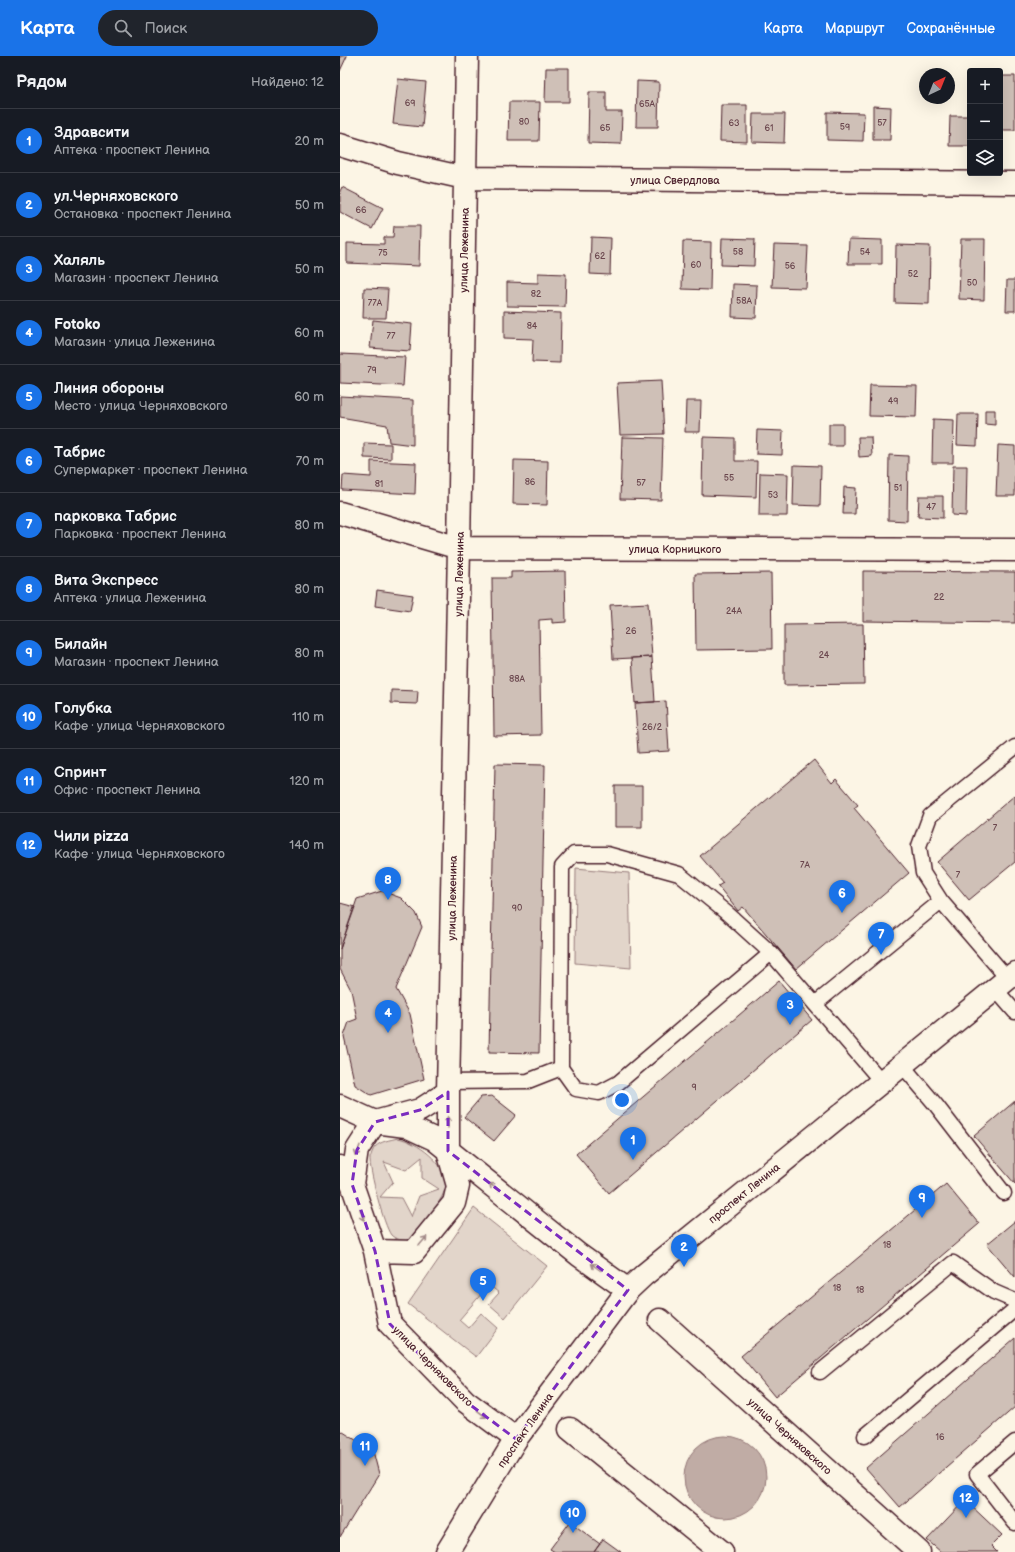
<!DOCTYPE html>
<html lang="ru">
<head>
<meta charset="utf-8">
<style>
  body { margin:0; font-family:"Balsamiq Sans",sans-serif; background:#20242c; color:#f1f3f6 }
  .controls { position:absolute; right:12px; top:12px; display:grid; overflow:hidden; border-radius:4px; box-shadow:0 4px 16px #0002 }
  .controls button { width:36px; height:36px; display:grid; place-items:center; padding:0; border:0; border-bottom:1px solid #363941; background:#171b24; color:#f1f3f6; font:20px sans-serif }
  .compass { position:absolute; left:579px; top:12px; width:36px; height:36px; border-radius:50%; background:#171b24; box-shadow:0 4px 16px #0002; rotate:43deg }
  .you { position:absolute; left:282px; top:1044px; width:14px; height:14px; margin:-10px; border:3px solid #fff; border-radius:50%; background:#1a73e8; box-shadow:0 0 0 6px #1a73e833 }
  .badge { display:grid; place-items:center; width:26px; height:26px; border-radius:50%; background:#1a73e8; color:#fff; font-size:13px; font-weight:700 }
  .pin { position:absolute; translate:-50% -33px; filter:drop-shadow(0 1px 2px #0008) }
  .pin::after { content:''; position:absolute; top:21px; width:14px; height:12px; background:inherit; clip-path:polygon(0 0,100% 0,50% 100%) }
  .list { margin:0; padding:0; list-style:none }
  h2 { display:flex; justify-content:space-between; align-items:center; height:52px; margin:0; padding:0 16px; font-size:17px }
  h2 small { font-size:13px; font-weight:400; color:#9ea1a6 }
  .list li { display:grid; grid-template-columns:26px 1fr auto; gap:12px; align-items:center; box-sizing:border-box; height:64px; padding:0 16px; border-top:1px solid #363941 }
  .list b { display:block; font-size:15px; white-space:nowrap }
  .list p { margin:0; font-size:13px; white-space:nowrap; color:#9ea1a6 }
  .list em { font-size:13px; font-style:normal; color:#9ea1a6 }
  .icon { flex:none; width:22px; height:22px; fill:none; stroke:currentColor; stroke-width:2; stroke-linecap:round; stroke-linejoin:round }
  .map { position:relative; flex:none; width:675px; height:1496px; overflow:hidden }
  header { display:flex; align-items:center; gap:24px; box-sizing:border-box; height:56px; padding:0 20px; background:#1a73e8; color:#fff }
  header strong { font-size:19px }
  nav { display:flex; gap:22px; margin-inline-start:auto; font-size:14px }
  .search { width:280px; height:36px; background:#20242c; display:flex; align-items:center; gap:10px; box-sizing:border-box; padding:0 14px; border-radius:22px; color:#9ea1a6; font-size:15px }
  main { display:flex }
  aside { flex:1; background:#171b24 }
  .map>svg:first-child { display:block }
  .green { fill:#e2d5ca; stroke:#967a7a; fill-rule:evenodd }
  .water { fill:#c0aca5; stroke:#917474 }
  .building { fill:#cfc0b7; stroke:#4a1f2b }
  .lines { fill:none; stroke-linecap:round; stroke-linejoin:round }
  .lane-casing { stroke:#4a1f2b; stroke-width:17 }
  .street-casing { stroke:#4a1f2b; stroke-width:25 }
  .secondary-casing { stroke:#4a1f2b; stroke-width:25 }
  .lane { stroke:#fcf5e5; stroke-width:14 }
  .street { stroke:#fcf5e5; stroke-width:22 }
  .secondary { stroke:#fcf5e5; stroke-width:22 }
  .oneway { stroke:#a38a88 }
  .marked { fill:none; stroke:#7b2cbf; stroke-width:3; stroke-dasharray:8 5; stroke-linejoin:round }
  .labels { text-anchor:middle; stroke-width:3; stroke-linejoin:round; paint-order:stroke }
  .number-label { font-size:9px; fill:#6b474e }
  .street-label { font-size:11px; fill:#4a1f2b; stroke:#fcf5e5 }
</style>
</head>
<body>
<header>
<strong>Карта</strong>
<div class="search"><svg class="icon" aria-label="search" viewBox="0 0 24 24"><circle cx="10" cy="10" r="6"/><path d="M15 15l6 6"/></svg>Поиск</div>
<nav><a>Карта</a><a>Маршрут</a><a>Сохранённые</a></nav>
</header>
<main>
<aside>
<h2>Рядом<small>Найдено: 12</small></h2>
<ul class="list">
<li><span class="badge">1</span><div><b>Здравсити</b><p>Аптека · проспект Ленина</p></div><em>20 m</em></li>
<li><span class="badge">2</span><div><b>ул.Черняховского</b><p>Остановка · проспект Ленина</p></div><em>50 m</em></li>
<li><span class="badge">3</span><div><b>Халяль</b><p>Магазин · проспект Ленина</p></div><em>50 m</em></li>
<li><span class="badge">4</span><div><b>Fotoko</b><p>Магазин · улица Леженина</p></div><em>60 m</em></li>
<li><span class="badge">5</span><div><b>Линия обороны</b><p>Место · улица Черняховского</p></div><em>60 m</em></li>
<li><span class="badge">6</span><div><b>Табрис</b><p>Супермаркет · проспект Ленина</p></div><em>70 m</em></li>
<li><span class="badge">7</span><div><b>парковка Табрис</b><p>Парковка · проспект Ленина</p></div><em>80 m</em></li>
<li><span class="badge">8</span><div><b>Вита Экспресс</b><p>Аптека · улица Леженина</p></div><em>80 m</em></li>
<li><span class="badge">9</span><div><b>Билайн</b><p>Магазин · проспект Ленина</p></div><em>80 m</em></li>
<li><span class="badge">10</span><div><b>Голубка</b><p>Кафе · улица Черняховского</p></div><em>110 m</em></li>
<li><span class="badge">11</span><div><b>Спринт</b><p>Офис · проспект Ленина</p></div><em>120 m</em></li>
<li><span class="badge">12</span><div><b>Чили pizza</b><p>Кафе · улица Черняховского</p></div><em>140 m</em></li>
</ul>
</aside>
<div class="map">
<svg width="675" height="1496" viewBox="0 0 675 1496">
  <rect width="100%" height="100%" fill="#fcf5e5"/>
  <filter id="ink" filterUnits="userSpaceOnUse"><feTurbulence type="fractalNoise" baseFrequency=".025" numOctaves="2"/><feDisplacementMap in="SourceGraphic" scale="8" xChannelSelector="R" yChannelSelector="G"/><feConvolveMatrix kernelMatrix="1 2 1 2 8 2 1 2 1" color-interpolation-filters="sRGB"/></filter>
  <g filter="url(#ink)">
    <path class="green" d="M 236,812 L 289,817 L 291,912 L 235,907 Z
      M 58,1082 C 77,1086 106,1107 106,1128 C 106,1141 79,1176 68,1184 C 62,1184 56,1184 51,1179 C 44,1170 29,1114 30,1102 C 31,1099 33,1093 35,1091 C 41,1085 50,1084 58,1082 ZM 82,1101 L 82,1122 L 99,1133 L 79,1140 L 71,1161 L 61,1142 L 40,1141 L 53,1126 L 44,1106 L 66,1114 Z
      M 134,1152 L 207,1210 L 165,1262 L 149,1248 L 159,1237 L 149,1229 L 119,1264 L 128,1272 L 141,1257 L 158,1272 L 136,1301 L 68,1248 Z"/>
    <path class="water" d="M344 1421a41 41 0 1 1 82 0a41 41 0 1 1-82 0Z"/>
    <path class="building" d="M 0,0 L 7,0 L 0,15 Z
      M 206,12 L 229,12 L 229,46 L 205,46 Z
      M 660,20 L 675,20 L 675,74 L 660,74 Z
      M 58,23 L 86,26 L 82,71 L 53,68 Z
      M 297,25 L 319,26 L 318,71 L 296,71 Z
      M 249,36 L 266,36 L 266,56 L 282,56 L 281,88 L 248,87 Z
      M 169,46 L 200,46 L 199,85 L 168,85 Z
      M 381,49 L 407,49 L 407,86 L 380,85 Z
      M 533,50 L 551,51 L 550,84 L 533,84 Z
      M 487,56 L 524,57 L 523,85 L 487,84 Z
      M 413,58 L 445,58 L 444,87 L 412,86 Z
      M 610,60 L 630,60 L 630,90 L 609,90 Z
      M 2,131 L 43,152 L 32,173 L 0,156 L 0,135 Z
      M 54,170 L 80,170 L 79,210 L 7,207 L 7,187 L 44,188 L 44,181 L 53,181 Z
      M 251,181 L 271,182 L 270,219 L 250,218 Z
      M 382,182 L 415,183 L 414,210 L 381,209 Z
      M 509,183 L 542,184 L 542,208 L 508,208 Z
      M 621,183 L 645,183 L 644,244 L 619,243 Z
      M 343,185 L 371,186 L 370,234 L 342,233 Z
      M 434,189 L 468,190 L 466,232 L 432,231 Z
      M 556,189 L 590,190 L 589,248 L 555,247 Z
      M 198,217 L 226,218 L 225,251 L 167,250 L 167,226 L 198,227 Z
      M 667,224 L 675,224 L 675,255 L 666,255 Z
      M 393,228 L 417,229 L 416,262 L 392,261 Z
      M 24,232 L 48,233 L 46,262 L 23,262 Z
      M 164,255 L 221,257 L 220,307 L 192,306 L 193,283 L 164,282 Z
      M 33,264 L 72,268 L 70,295 L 30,292 Z
      M 0,298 L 65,301 L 63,330 L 0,327 Z
      M 321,325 L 324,378 L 280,379 L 277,327 Z
      M 530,329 L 577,330 L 576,361 L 529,360 Z
      M 0,340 L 73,344 L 73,389 L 49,386 L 47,369 L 0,361 Z
      M 346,345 L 361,345 L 360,376 L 345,376 Z
      M 645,354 L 655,354 L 655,369 L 645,368 Z
      M 618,358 L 638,358 L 637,390 L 617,389 Z
      M 593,363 L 614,364 L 613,407 L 592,407 Z
      M 489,368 L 503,368 L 503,390 L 489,390 Z
      M 417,374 L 443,375 L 442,399 L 416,398 Z
      M 282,381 L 323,382 L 321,444 L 280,443 Z
      M 363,381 L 395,382 L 395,405 L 417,405 L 416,441 L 362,439 Z
      M 518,381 L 531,381 L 532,400 L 519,401 Z
      M 24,387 L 51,388 L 51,403 L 24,402 Z
      M 658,389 L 675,390 L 675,440 L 656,440 Z
      M 549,399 L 568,400 L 567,465 L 548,464 Z
      M 174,404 L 208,405 L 207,449 L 173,448 Z
      M 31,405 L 76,407 L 75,438 L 2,434 L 3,419 L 31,421 Z
      M 454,409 L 481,410 L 480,450 L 453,449 Z
      M 613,410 L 627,410 L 626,460 L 612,459 Z
      M 420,417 L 448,418 L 447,460 L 419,460 Z
      M 504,431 L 516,432 L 515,458 L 503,458 Z
      M 579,440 L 603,440 L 603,462 L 578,461 Z
      M 225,515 L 226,566 L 212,567 L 212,563 L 199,564 L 201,679 L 154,680 L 152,522 L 171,522 L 171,516 Z
      M 523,515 L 675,516 L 675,567 L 523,565 Z
      M 431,517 L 432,593 L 356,594 L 355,518 Z
      M 37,534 L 73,539 L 70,555 L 35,550 Z
      M 308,547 L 312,601 L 273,603 L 270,549 Z
      M 523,568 L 524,628 L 444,629 L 444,569 Z
      M 312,601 L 315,646 L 295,647 L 292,602 Z
      M 51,634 L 78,635 L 77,648 L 51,647 Z
      M 326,645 L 329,695 L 298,697 L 295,647 Z
      M 474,704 L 492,727 L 496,723 L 518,749 L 514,752 L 569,817 L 456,913 L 403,851 L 398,855 L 378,830 L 383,827 L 360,800 Z
      M 155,708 L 205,709 L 199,997 L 149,996 Z
      M 275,730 L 302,730 L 302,771 L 275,771 Z
      M 675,739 L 675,806 L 629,844 L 597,806 Z
      M 42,835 L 61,842 L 76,857 L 82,871 L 56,933 L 70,958 L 84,1023 L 31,1039 L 15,1029 L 4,980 L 9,966 L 17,963 L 11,934 L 0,913 L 0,893 L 17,843 Z
      M 0,847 L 15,851 L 0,893 Z
      M 439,925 L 472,964 L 269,1137 L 236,1098 Z
      M 152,1040 L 176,1059 L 154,1085 L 124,1061 L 141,1041 Z
      M 675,1045 L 675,1128 L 634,1080 Z
      M 606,1128 L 639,1168 L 435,1341 L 401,1300 Z
      M 675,1165 L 675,1221 L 647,1188 Z
      M 675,1282 L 675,1351 L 560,1451 L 526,1412 Z
      M 0,1374 L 33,1395 L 39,1418 L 0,1481 Z
      M 625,1444 L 662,1479 L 651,1490 L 657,1496 L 601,1496 L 587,1484 Z
      M 230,1466 L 260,1488 L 254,1496 L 215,1496 L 210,1493 Z
      M 263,1483 L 281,1496 L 254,1496 Z"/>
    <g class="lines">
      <defs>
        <path id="lane" d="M 431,897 L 278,1027 L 259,1037 L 236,1033 L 221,1012 L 222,811 L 234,798 L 267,798 L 339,818 L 388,858 L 431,897 L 542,1026
          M 668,923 L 601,845 L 583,817 L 579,790 L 590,760 L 675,691
          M 656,934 L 675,956
          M 475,948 L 601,845
          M 562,1009 L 596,1049 L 664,1137
          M 108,1026 L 188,1025 L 221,1012
          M 480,1316 L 613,1207 L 654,1236 L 675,1245
          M 525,1380 L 675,1253
          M 675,1386 L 637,1418 L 675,1467"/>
        <path id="street" d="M 0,89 L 58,107 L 125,122 L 675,127
          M 0,457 L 119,492 L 675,494
          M 0,1050 L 35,1066 L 66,1070 L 94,1083 L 239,1199 L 288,1234
          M 0,1111 L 12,1128 L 35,1195 L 50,1268 L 125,1345 L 176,1383
          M 12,1128 L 17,1094 L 35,1066 L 80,1054 L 108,1036
          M 35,1195 L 74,1196 L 114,1147 L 118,1130 L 108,1095 L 108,1036 L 119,492 L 127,0
          M 320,1264 L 579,1496
          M 230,1373 L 382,1496"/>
        <path id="secondary" d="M 107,1496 L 176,1383 L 288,1234 L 304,1219 L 675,917"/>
      </defs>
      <use href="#lane" class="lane-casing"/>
      <use href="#street" class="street-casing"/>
      <use href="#secondary" class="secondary-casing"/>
      <use href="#lane" class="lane"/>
      <use href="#street" class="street"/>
      <use href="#secondary" class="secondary"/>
    </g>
    <defs><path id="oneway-shaft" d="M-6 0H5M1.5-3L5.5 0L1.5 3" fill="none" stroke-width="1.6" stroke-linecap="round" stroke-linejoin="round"/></defs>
    <g class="oneway">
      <use href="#oneway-shaft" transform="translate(108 1066) rotate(-90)"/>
      <use href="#oneway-shaft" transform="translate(18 1095) rotate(109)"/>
      <use href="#oneway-shaft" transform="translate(154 1131) rotate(-142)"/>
      <use href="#oneway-shaft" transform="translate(22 1159) rotate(71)"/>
      <use href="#oneway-shaft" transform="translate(83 1185) rotate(-50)"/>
      <use href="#oneway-shaft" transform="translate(256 1211) rotate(-144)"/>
      <use href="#oneway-shaft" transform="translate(142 1358) rotate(37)"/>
    </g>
  </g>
  <path class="marked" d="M 108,1036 L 108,1095 L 288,1234 L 176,1383 L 125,1345 L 50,1268 L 35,1195 L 12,1128 L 17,1094 L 35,1066 L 80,1054 Z"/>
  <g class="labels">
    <g class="number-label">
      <text x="70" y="50">69</text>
      <text x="307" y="51">65А</text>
      <text x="184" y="69">80</text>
      <text x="394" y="70">63</text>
      <text x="542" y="70">57</text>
      <text x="505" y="74">59</text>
      <text x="265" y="75">65</text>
      <text x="429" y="75">61</text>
      <text x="21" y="157">66</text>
      <text x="398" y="199">58</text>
      <text x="525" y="199">54</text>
      <text x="43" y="200">75</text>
      <text x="260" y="203">62</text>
      <text x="356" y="212">60</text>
      <text x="450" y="213">56</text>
      <text x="573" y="221">52</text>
      <text x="632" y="230">50</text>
      <text x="196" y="241">82</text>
      <text x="404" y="248">58А</text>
      <text x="35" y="250">77А</text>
      <text x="192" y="273">84</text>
      <text x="51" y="283">77</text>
      <text x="32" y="317">79</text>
      <text x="553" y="348">49</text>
      <text x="389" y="425">55</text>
      <text x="190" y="429">86</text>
      <text x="301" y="430">57</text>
      <text x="39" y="431">81</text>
      <text x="558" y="435">51</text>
      <text x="433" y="442">53</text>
      <text x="591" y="454">47</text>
      <text x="599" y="544">22</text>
      <text x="394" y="558">24А</text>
      <text x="291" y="578">26</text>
      <text x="484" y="602">24</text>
      <text x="177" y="626">88А</text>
      <text x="312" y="674">26/2</text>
      <text x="655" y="775">7</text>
      <text x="465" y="812">7А</text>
      <text x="618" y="822">7</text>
      <text x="177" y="855">90</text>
      <text x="354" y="1034">9</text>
      <text x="547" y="1192">18</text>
      <text x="497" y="1235">18</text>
      <text x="520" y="1237">18</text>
      <text x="600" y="1384">16</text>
    </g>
    <g class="street-label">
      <text x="335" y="128">улица Свердлова</text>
      <text transform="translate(124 194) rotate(-89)" y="4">улица Леженина</text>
      <text x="335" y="497">улица Корницкого</text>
      <text transform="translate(119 518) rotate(-89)" y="4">улица Леженина</text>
      <text transform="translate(112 842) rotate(-89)" y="4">улица Леженина</text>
      <text transform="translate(404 1137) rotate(-39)" y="4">проспект Ленина</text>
      <text transform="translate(93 1310) rotate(45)" y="4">улица Черняховского</text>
      <text transform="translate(185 1374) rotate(-55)" y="4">проспект Ленина</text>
      <text transform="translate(450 1380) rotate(42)" y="4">улица Черняховского</text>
    </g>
  </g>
</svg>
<div class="controls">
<button>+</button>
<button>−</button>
<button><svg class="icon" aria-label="layers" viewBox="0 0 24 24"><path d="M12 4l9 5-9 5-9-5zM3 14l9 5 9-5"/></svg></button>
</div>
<svg class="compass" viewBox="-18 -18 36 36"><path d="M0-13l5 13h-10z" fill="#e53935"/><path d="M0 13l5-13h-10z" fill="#9ea1a6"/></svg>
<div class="you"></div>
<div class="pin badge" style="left:293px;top:1104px">1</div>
<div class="pin badge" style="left:344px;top:1211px">2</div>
<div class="pin badge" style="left:450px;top:969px">3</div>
<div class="pin badge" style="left:48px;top:977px">4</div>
<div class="pin badge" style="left:143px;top:1245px">5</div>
<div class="pin badge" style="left:502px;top:857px">6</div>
<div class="pin badge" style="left:541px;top:899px">7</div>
<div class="pin badge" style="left:48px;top:844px">8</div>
<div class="pin badge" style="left:582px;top:1162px">9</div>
<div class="pin badge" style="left:233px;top:1477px">10</div>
<div class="pin badge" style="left:25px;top:1410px">11</div>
<div class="pin badge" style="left:626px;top:1462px">12</div>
</div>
</main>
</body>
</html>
